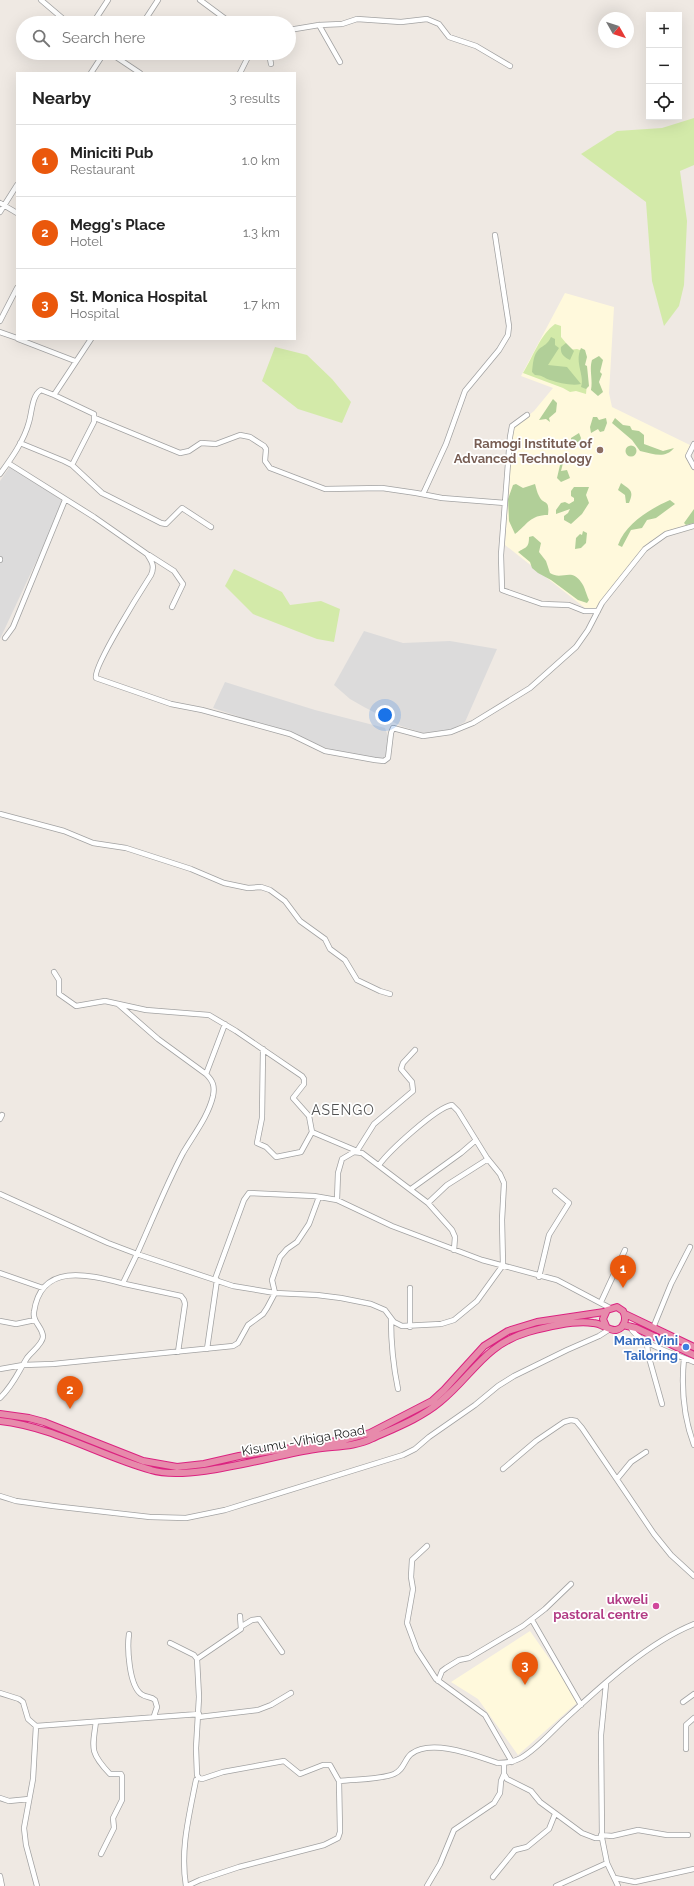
<!DOCTYPE html>
<html lang="en">
<head>
<meta charset="utf-8">
<style>
  body { margin:0; font-family:Raleway,sans-serif; background:#f6f6f6; color:#222 }
  .controls { position:absolute; right:12px; top:12px; display:grid; overflow:hidden; border-radius:0px; box-shadow:0 4px 16px #0002 }
  .controls button { width:36px; height:36px; display:grid; place-items:center; padding:0; border:0; border-bottom:1px solid #e0e0e0; background:#fff; color:#222; font:20px sans-serif }
  .compass { position:absolute; left:598px; top:12px; width:36px; height:36px; border-radius:50%; background:#fff; box-shadow:0 4px 16px #0002; rotate:129deg }
  .you { position:absolute; left:385px; top:715px; width:14px; height:14px; margin:-10px; border:3px solid #fff; border-radius:50%; background:#1a73e8; box-shadow:0 0 0 6px #1a73e833 }
  .badge { display:grid; place-items:center; width:26px; height:26px; border-radius:50%; background:#ea580c; color:#fff; font-size:13px; font-weight:700 }
  .pin { position:absolute; translate:-50% -33px; filter:drop-shadow(0 1px 2px #0008) }
  .pin::after { content:''; position:absolute; top:21px; width:14px; height:12px; background:inherit; clip-path:polygon(0 0,100% 0,50% 100%) }
  .list { margin:0; padding:0; list-style:none }
  h2 { display:flex; justify-content:space-between; align-items:center; height:52px; margin:0; padding:0 16px; font-size:17px }
  h2 small { font-size:13px; font-weight:400; color:#767676 }
  .list li { display:grid; grid-template-columns:26px 1fr auto; gap:12px; align-items:center; box-sizing:border-box; height:72px; padding:0 16px; border-top:1px solid #e0e0e0 }
  .list b { display:block; font-size:15px; white-space:nowrap }
  .list p { margin:0; font-size:13px; white-space:nowrap; color:#767676 }
  .list em { font-size:13px; font-style:normal; color:#767676 }
  .icon { flex:none; width:22px; height:22px; fill:none; stroke:currentColor; stroke-width:2; stroke-linecap:round; stroke-linejoin:round }
  .map { position:relative; flex:none; width:694px; height:1886px; overflow:hidden }
  .search { position:absolute; background:#fff; box-shadow:0 4px 16px #0002; left:16px; top:16px; width:280px; height:44px; display:flex; align-items:center; gap:10px; box-sizing:border-box; padding:0 14px; border-radius:22px; color:#767676; font-size:15px }
  .panel { position:absolute; background:#fff; box-shadow:0 4px 16px #0002; left:16px; top:72px; width:280px; height:268px; border-radius:0px }
  .map>svg:first-child { display:block }
  .residential { fill:#dcdbdb }
  .education { fill:#fff9dc }
  .grass { fill:#d3eaa9 }
  .forest { fill:#b1cf98 }
  .lines { fill:none; stroke-linecap:round; stroke-linejoin:round }
  .minor-casing { stroke:#a2a2a2; stroke-width:6 }
  .highway-casing { stroke:#db2380; stroke-width:8 }
  .minor { stroke:#fff; stroke-width:4.5 }
  .highway { stroke:#e78aab; stroke-width:6 }
  .education-dot { fill:#8d6e63; stroke:#fff; stroke-width:1.5 }
  .shop-dot { fill:#3f7fe0; stroke:#fff; stroke-width:1.5 }
  .hotel-dot { fill:#d1479c; stroke:#fff; stroke-width:1.5 }
  .labels { text-anchor:middle; stroke-width:3.5; stroke-linejoin:round; paint-order:stroke }
  .education-label { font-size:13px; font-weight:bold; fill:#785e54; stroke:#fff; text-anchor:end }
  .shop-label { font-size:13px; font-weight:bold; fill:#366cbe; stroke:#fff; text-anchor:end }
  .street-label { font-size:13px; fill:#1e1e1e; stroke:#fff }
  .hotel-label { font-size:13px; font-weight:bold; fill:#b23c85; stroke:#fff; text-anchor:end }
  .neighbourhood-label { font-size:14px; letter-spacing:1px; fill:#515151; stroke:#fff }
</style>
</head>
<body>
<div class="map">
<svg width="694" height="1886" viewBox="0 0 694 1886">
  <rect width="100%" height="100%" fill="#efe9e3"/>
  <path class="residential" d="M 11,465 L 64,502 L 0,639 L 0,481 Z
    M 364,631 L 403,643 L 450,641 L 497,649 L 465,722 L 450,730 L 423,733 L 401,726 L 364,707 L 350,699 L 334,685 Z
    M 225,682 L 315,710 L 385,728 L 390,742 L 384,760 L 334,751 L 295,735 L 213,708 Z"/>
  <path class="education" d="M 565,293 L 614,307 L 609,393 L 612,407 L 690,445 L 686,455 L 694,470 L 694,529 L 650,541 L 596,609 L 585,608 L 505,545 L 513,428 L 534,411 L 553,388 L 521,376 Z
    M 530,1631 L 579,1701 L 518,1755 L 478,1699 L 451,1682 Z"/>
  <path class="grass" d="M 694,118 L 694,165 L 680,171 L 687,221 L 684,285 L 679,306 L 664,326 L 652,281 L 646,202 L 581,154 L 617,131 L 662,128 Z
    M 555,324 L 561,326 L 561,337 L 566,343 L 566,347 L 569,350 L 577,349 L 583,351 L 587,383 L 586,394 L 576,391 L 570,392 L 563,388 L 523,373 C 533,357 540,335 555,324 Z
    M 275,347 L 307,355 L 332,379 L 351,402 L 342,423 L 298,409 L 262,381 Z
    M 234,569 L 282,592 L 290,605 L 321,601 L 340,609 L 334,642 L 317,639 L 253,614 L 225,586 Z"/>
  <path class="forest" d="M 551,337 L 555,339 L 555,345 L 559,348 L 548,365 L 567,367 L 581,384 C 572,386 559,383 550,380 C 544,378 542,375 535,375 L 532,372 C 533,364 533,355 539,349 C 544,345 548,344 551,337 Z
    M 566,343 L 574,351 L 570,360 C 564,357 560,354 561,347 Z
    M 581,348 L 585,350 L 587,357 L 585,365 L 587,366 L 589,386 L 586,389 L 581,387 C 585,375 574,363 581,348 Z
    M 599,356 L 603,360 L 600,372 L 602,374 L 599,382 L 603,392 L 598,396 L 591,390 C 593,379 589,370 592,360 Z
    M 553,399 L 557,403 L 556,412 L 549,418 L 550,422 L 546,419 L 539,420 Z
    M 593,417 L 597,417 L 599,420 L 606,418 L 607,423 L 604,431 L 600,432 L 598,429 L 591,433 L 590,427 Z
    M 615,418 L 623,425 L 630,426 L 632,430 L 639,431 L 644,435 L 644,444 L 663,451 L 674,448 C 665,459 654,454 640,451 L 632,440 L 612,423 Z
    M 579,433 L 581,438 L 580,441 L 571,445 L 571,438 Z
    M625.5 451a5.5 5.5 0 1 1 11 0a5.5 5.5 0 1 1-11 0Z
    M 563,463 L 561,471 L 567,470 L 570,478 L 561,482 L 557,478 L 560,465 Z
    M 621,483 C 631,490 634,491 629,503 L 626,503 L 625,495 L 618,490 Z
    M 516,484 L 523,488 L 535,484 C 536,487 537,493 539,496 C 544,506 550,498 548,515 C 530,515 528,524 515,534 L 509,521 L 508,499 L 513,485 Z
    M 574,487 L 589,487 L 586,495 L 589,503 L 582,514 L 571,524 L 564,520 L 564,516 L 568,513 L 570,509 L 556,514 L 556,510 L 561,503 L 565,502 L 569,504 L 574,501 L 574,498 L 571,496 L 571,491 Z
    M 670,500 L 675,504 L 656,518 L 647,520 L 642,528 L 631,530 L 622,547 L 618,545 C 626,523 650,509 670,500 Z
    M 694,509 L 694,523 L 686,525 L 684,523 Z
    M 583,531 L 587,533 L 586,543 L 581,548 L 575,549 L 576,538 L 580,534 L 582,535 Z
    M 533,536 L 541,543 L 539,552 L 546,561 L 550,573 C 562,581 571,567 581,582 C 585,587 586,594 589,600 L 587,603 L 578,600 L 551,580 L 538,573 L 532,568 L 530,562 L 518,552 C 526,547 529,548 529,537 Z"/>
  <g class="lines">
    <defs>
      <path id="minor" d="M 41,0 L 68,23
        M 200,0 L 231,23
        M 93,23 L 108,0
        M 143,23 L 158,0
        M 319,25 L 340,62
        M 289,30 L 319,25 L 342,24 L 357,19 L 401,22 L 427,19 L 439,24 L 449,37 L 476,46 L 510,66
        M 110,53 L 140,73
        M 269,53 L 271,64
        M 91,73 L 104,53
        M 240,73 L 250,53
        M 0,203 L 17,213
        M 0,212 L 17,185
        M 0,321 L 17,288
        M 0,332 L 17,338
        M 18,339 L 75,361
        M 54,395 L 91,339
        M 527,415 L 512,426 L 510,437 L 501,555 L 502,590 L 542,604 L 569,605 L 584,611 L 598,611
        M 95,418 L 180,453 L 189,451 L 201,443 L 216,444 L 240,435 L 250,437 L 264,446 L 266,449 L 265,461 L 270,468 L 325,489 L 382,488 L 416,493 L 442,498 L 505,503
        M 20,443 L 64,461 L 72,465 L 102,493 L 161,523 L 166,524 L 182,508 L 211,527
        M 694,444 L 688,456 L 694,467
        M 8,463 L 94,517 L 147,554 C 152,562 155,566 151,575 C 142,589 92,668 96,678 L 171,704 L 202,710 L 290,734 L 325,751 L 375,760 L 384,761 L 388,758 L 391,733 L 393,728 L 423,736 L 451,732 L 473,723 L 530,688 L 576,647 L 588,630 L 602,603 L 645,549 L 666,534 L 694,526
        M 0,474 C 11,459 24,441 29,422 C 32,412 32,395 41,390 L 54,395 L 94,414 L 94,422 L 72,465
        M 423,494 L 446,444 L 465,391 L 499,350 L 508,335 L 509,326 L 495,235
        M 149,555 L 174,571 L 183,584 L 172,607
        M 0,560 L 0,559
        M 5,638 L 13,627 L 65,500
        M 0,814 L 64,831 L 93,843 L 126,848 L 191,869 L 224,883 L 248,888 L 261,887 L 270,890 L 285,901 L 300,921 L 325,939 L 330,949 L 345,960 L 357,980 L 380,991 L 390,994
        M 54,972 L 59,980 L 59,994 L 76,1006 L 105,1001 L 146,1010 L 209,1015 L 236,1031 L 302,1076 L 304,1079 L 304,1084 L 293,1098 L 309,1116 L 312,1132
        M 263,1049 L 262,1118 L 257,1143 L 266,1147 L 276,1157 L 301,1152 L 312,1132 L 357,1151 L 374,1124 L 413,1091 L 412,1082 L 401,1069 L 403,1063 L 415,1050
        M 206,1074 L 225,1024
        M 0,1119 L 2,1115
        M 411,1189 L 461,1153 L 476,1140
        M 0,1194 L 108,1243 L 137,1254 C 152,1221 166,1185 183,1153 C 194,1134 208,1117 213,1096 C 215,1086 213,1081 206,1074 L 158,1039 L 118,1004
        M 337,1200 L 338,1173 L 342,1159 L 354,1152 L 362,1153 L 428,1203 L 452,1230 L 455,1237 L 454,1250
        M 428,1203 L 447,1185 L 488,1159
        M 0,1273 L 43,1288
        M 539,1277 L 549,1235 L 569,1203 L 555,1191
        M 215,1279 L 244,1200 L 249,1193 L 314,1196 L 337,1200 L 392,1226 L 482,1260 L 557,1280 L 610,1308
        M 123,1283 L 137,1254 L 233,1286 L 275,1293 L 317,1295 L 341,1298 L 371,1304 L 385,1310 L 394,1322 L 402,1326 L 441,1324 L 454,1320 L 477,1301 L 503,1265 L 502,1220 L 504,1183 L 500,1174 L 487,1158 L 458,1111 L 452,1105 C 437,1107 389,1151 379,1165
        M 601,1302 L 625,1250
        M 391,1319 C 391,1343 393,1365 398,1389
        M 0,1321 L 16,1324 L 35,1320
        M 630,1326 C 635,1343 678,1355 694,1362
        M 410,1327 L 410,1288
        M 653,1328 L 671,1284 L 690,1247
        M 647,1343 L 648,1354 L 662,1404
        M 207,1349 L 217,1280
        M 684,1358 C 681,1389 683,1416 694,1445
        M 0,1369 L 23,1365 L 53,1364 L 233,1346 L 238,1343 L 248,1325 L 263,1314 L 267,1308 L 275,1293 L 272,1280 L 280,1257 L 287,1249 L 297,1242 L 309,1224 L 319,1197
        M 0,1398 C 14,1384 17,1374 27,1358 C 31,1352 42,1345 43,1337 C 43,1327 32,1322 34,1312 C 41,1261 90,1275 125,1284 C 144,1288 162,1292 181,1296 L 184,1300 L 185,1304 L 178,1352
        M 503,1469 L 536,1441 L 564,1422 L 571,1420 L 576,1421 L 582,1428 L 654,1534 L 671,1555 L 694,1576
        M 617,1479 L 631,1462 L 646,1452
        M 0,1496 L 16,1501 L 53,1506 L 150,1517 L 186,1518 L 225,1510 L 403,1455 L 415,1449 L 429,1437 L 475,1405 L 498,1386 L 514,1376 L 567,1350 L 599,1336 L 610,1329
        M 427,1546 L 412,1560 L 411,1577 L 413,1589 L 407,1623 L 417,1650 L 436,1679 L 485,1715 L 512,1762
        M 532,1620 L 581,1705
        M 242,1626 L 252,1620 L 259,1619 L 282,1652
        M 129,1634 C 127,1648 129,1685 141,1694 C 146,1698 151,1696 155,1700 L 157,1707 L 154,1716
        M 170,1643 L 194,1655 L 197,1659 L 199,1697 L 196,1748 L 197,1775 L 199,1778 L 202,1779 L 223,1772 L 284,1761 L 300,1774 L 323,1765 L 330,1765 L 339,1781
        M 197,1659 L 241,1629 L 240,1616
        M 438,1681 L 442,1671 L 446,1668 L 459,1660 L 469,1658 L 523,1626 L 545,1609 L 571,1584
        M 606,1684 L 601,1735 L 602,1838 L 607,1863 L 618,1886
        M 0,1693 L 19,1699 L 23,1702 L 28,1719 L 36,1726 L 199,1714
        M 683,1702 L 694,1694
        M 199,1717 L 258,1710 L 271,1705 L 291,1693
        M 96,1722 C 92,1749 90,1753 110,1774 L 121,1774 L 122,1776 L 122,1800 L 113,1818 L 114,1828 L 101,1854
        M 36,1726 L 33,1779 L 24,1828 L 26,1845 L 37,1886
        M 686,1749 L 686,1725 L 694,1718
        M 504,1763 L 504,1774 L 507,1779 L 531,1791 L 540,1802 L 582,1833 L 595,1838 L 602,1838
        M 0,1798 L 9,1801 L 29,1799
        M 601,1835 L 612,1836 L 638,1830 L 667,1835 L 688,1835
        M 0,1876 L 2,1886
        M 493,1877 L 515,1850 L 527,1847 L 549,1829 L 555,1814
        M 615,1878 L 635,1882 L 694,1869
        M 186,1886 C 180,1850 189,1816 196,1780
        M 187,1886 L 200,1880 L 239,1867 L 324,1845 L 338,1838 L 340,1832 L 339,1781 C 355,1779 379,1780 394,1774 C 404,1770 404,1760 411,1754 C 432,1738 476,1756 498,1763 C 506,1763 514,1762 521,1758 C 537,1749 551,1732 564,1720 C 601,1686 647,1643 694,1624
        M 427,1886 L 440,1864 L 454,1830 L 494,1803 L 500,1793 L 501,1781 L 504,1774
        M 556,1886 L 607,1863"/>
      <path id="highway" d="M 625,1314 L 694,1347
        M 623,1325 L 636,1328 L 694,1355
        M 0,1414 L 29,1418 L 44,1422 L 143,1461 L 177,1467 L 204,1464 L 239,1456 L 343,1440 L 370,1433 L 432,1401 L 444,1390 L 484,1346 L 508,1331 L 537,1322 L 604,1312
        M 0,1421 C 54,1427 100,1456 151,1470 C 190,1482 273,1455 315,1449 C 335,1446 355,1447 373,1438 C 395,1428 421,1418 440,1402 C 473,1375 484,1345 528,1332 C 546,1327 575,1320 593,1323 C 601,1323 609,1331 616,1330 C 625,1328 627,1318 623,1311 L 617,1307 L 607,1310 L 603,1319 L 606,1326"/>
    </defs>
    <use href="#minor" class="minor-casing"/>
    <use href="#highway" class="highway-casing"/>
    <use href="#minor" class="minor"/>
    <use href="#highway" class="highway"/>
  </g>
  <circle class="education-dot" cx="600" cy="450" r="4"/>
  <circle class="shop-dot" cx="686" cy="1347" r="4"/>
  <circle class="hotel-dot" cx="656" cy="1606" r="4"/>
  <g class="labels">
    <g class="education-label">
      <text x="592" y="448">Ramogi Institute of<tspan x="592" dy="15">Advanced Technology</tspan></text>
    </g>
    <g class="shop-label">
      <text x="678" y="1345">Mama Vini<tspan x="678" dy="15">Tailoring</tspan></text>
    </g>
    <g class="street-label">
      <text transform="translate(303 1440) rotate(-10)" y="5">Kisumu -Vihiga Road</text>
    </g>
    <g class="hotel-label">
      <text x="648" y="1604">ukweli<tspan x="648" dy="15">pastoral centre</tspan></text>
    </g>
    <g class="neighbourhood-label">
      <text x="343" y="1115">ASENGO</text>
    </g>
  </g>
</svg>
<div class="controls">
<button>+</button>
<button>−</button>
<button><svg class="icon" aria-label="locate" viewBox="0 0 24 24"><circle cx="12" cy="12" r="6"/><path d="M12 2v4M12 18v4M2 12h4M18 12h4"/></svg></button>
</div>
<svg class="compass" viewBox="-18 -18 36 36"><path d="M0-13l5 13h-10z" fill="#e53935"/><path d="M0 13l5-13h-10z" fill="#767676"/></svg>
<div class="you"></div>
<div class="pin badge" style="left:623px;top:1288px">1</div>
<div class="pin badge" style="left:70px;top:1409px">2</div>
<div class="pin badge" style="left:525px;top:1685px">3</div>
<div class="search"><svg class="icon" aria-label="search" viewBox="0 0 24 24"><circle cx="10" cy="10" r="6"/><path d="M15 15l6 6"/></svg>Search here</div>
<section class="panel">
<h2>Nearby<small>3 results</small></h2>
<ul class="list">
<li><span class="badge">1</span><div><b>Miniciti Pub</b><p>Restaurant</p></div><em>1.0 km</em></li>
<li><span class="badge">2</span><div><b>Megg's Place</b><p>Hotel</p></div><em>1.3 km</em></li>
<li><span class="badge">3</span><div><b>St. Monica Hospital</b><p>Hospital</p></div><em>1.7 km</em></li>
</ul>
</section>
</div>
</body>
</html>
